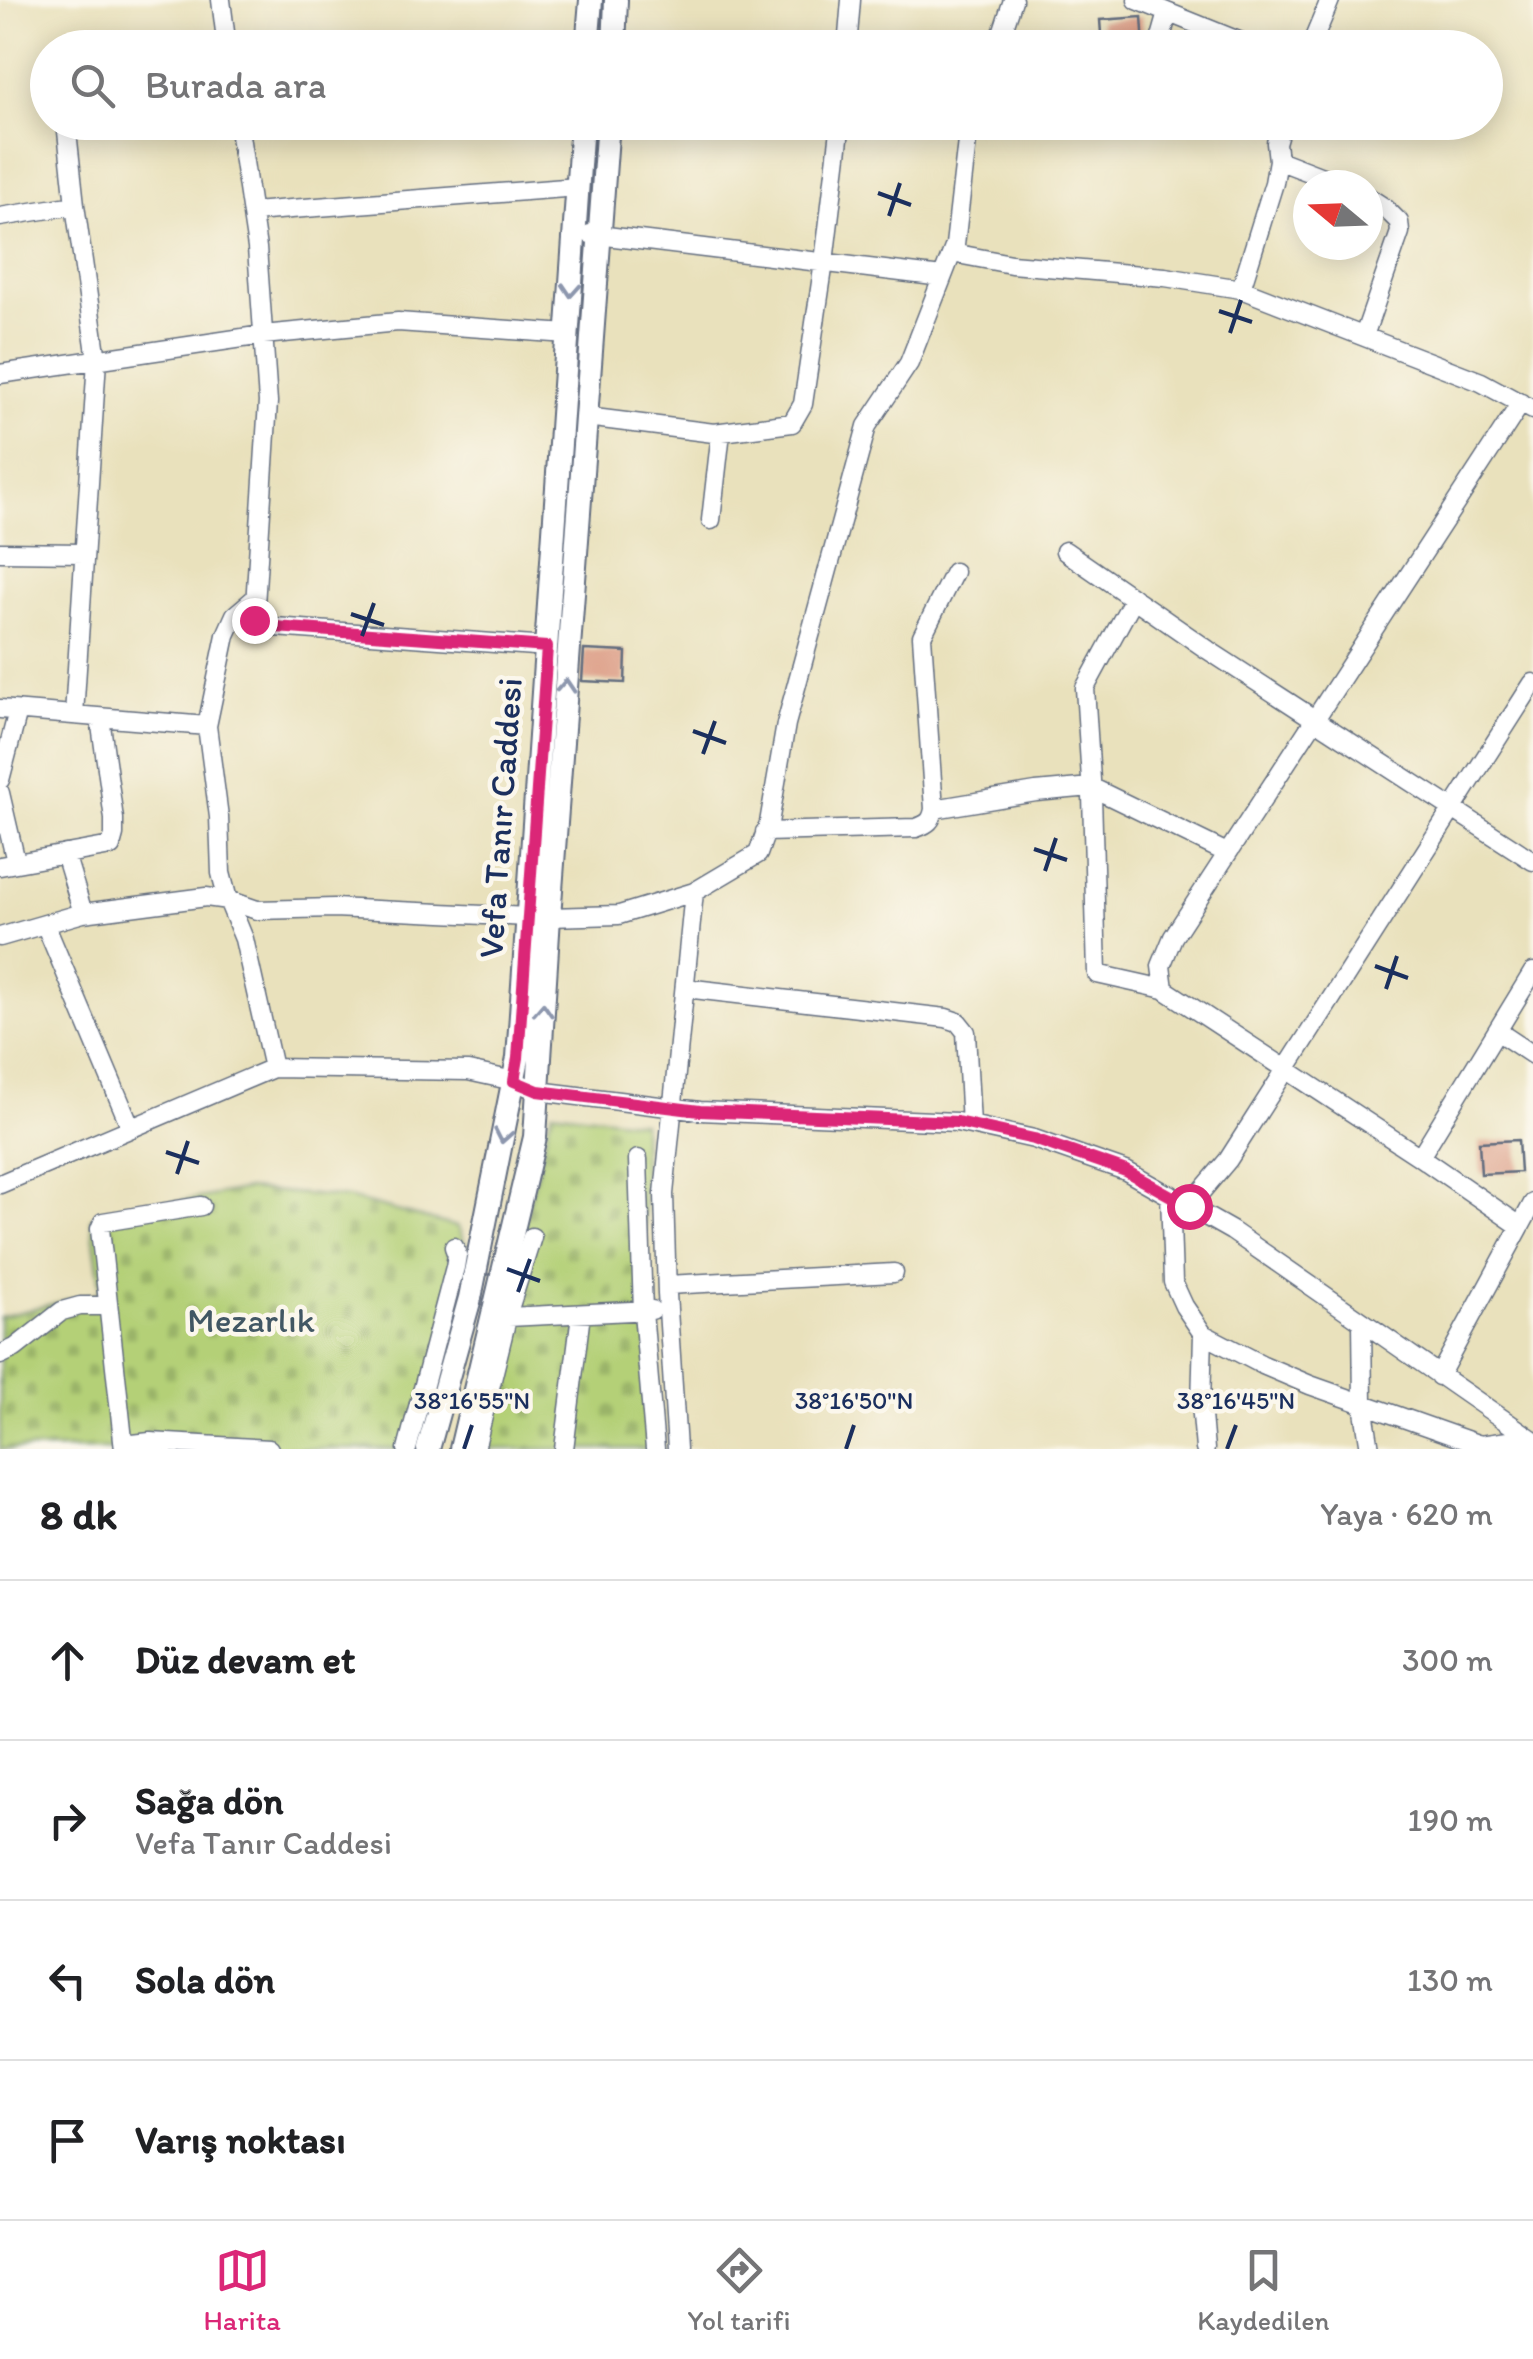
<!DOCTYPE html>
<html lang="tr">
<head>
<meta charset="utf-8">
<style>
  body { margin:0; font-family:Itim,sans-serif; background:#f2f2f2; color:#202124 }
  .compass { position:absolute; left:1293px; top:170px; width:90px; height:90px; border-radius:50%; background:#fff; box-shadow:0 5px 25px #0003; rotate:289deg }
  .stop { position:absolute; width:30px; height:30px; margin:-22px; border:8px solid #db2777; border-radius:50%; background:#fff }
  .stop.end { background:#db2777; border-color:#fff; box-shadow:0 2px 10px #0008 }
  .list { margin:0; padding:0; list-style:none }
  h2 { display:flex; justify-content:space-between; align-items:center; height:130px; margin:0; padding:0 40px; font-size:42px }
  h2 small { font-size:32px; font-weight:400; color:#757577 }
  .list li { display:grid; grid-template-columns:65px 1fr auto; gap:30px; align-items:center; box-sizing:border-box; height:160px; padding:0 40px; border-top:2px solid #e0e0e0 }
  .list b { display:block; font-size:38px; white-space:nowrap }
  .list p { margin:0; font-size:32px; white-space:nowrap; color:#757577 }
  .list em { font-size:32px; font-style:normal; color:#757577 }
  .icon { flex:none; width:55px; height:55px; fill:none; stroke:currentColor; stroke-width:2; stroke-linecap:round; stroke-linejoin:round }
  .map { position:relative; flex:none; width:1533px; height:1449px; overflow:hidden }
  .search { position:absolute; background:#fff; box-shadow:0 5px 25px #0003; left:30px; right:30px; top:30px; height:110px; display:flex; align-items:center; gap:25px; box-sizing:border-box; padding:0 35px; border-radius:55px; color:#757577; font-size:38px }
  .sheet { height:770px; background:#fff }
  nav { display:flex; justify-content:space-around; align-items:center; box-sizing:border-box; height:140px; border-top:2px solid #e0e0e0; background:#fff; font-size:28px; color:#757577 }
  nav a { display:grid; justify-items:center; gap:5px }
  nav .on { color:#db2777 }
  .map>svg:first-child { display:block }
  .cemetery { fill:url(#cemetery-stones); stroke:#68806a; stroke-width:2.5 }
  .building { fill:#da977f }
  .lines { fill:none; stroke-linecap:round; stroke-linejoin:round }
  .minor-casing { stroke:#636d7f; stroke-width:21 }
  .major-casing { stroke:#636d7f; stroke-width:26 }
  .minor { stroke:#fff; stroke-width:18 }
  .major { stroke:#fff; stroke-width:22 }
  .oneway { stroke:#8d97ae }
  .route { stroke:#db2777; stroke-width:12 }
  .ticks { fill:none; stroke:#1b2f5e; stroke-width:4 }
  .labels { text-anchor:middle; stroke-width:9; stroke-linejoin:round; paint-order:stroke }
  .street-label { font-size:35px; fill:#1b2f5e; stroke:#fbf7ec }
  .park-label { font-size:35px; fill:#415764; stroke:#fbf7ec }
  .ticks-label { font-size:25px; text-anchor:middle; fill:#1b2f5e; stroke:#fbf7ec; stroke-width:9; stroke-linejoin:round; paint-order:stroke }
</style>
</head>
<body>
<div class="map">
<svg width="1533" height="1449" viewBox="0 0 1533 1449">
  <defs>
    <pattern id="cemetery-stones" width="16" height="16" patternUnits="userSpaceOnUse" patternTransform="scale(2.5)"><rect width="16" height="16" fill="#b4d077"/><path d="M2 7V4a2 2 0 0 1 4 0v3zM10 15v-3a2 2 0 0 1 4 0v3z" fill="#9ab369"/></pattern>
  </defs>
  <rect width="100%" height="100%" fill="#fbf7ec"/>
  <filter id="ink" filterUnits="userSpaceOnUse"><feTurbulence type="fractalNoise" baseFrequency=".01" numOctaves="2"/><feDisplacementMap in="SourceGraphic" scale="20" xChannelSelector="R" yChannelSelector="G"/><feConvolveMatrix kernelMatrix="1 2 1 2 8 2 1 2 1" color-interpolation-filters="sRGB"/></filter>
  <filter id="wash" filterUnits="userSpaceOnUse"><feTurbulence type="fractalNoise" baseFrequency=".0048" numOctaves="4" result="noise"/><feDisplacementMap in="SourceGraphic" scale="40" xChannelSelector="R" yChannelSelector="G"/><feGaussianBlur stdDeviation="2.25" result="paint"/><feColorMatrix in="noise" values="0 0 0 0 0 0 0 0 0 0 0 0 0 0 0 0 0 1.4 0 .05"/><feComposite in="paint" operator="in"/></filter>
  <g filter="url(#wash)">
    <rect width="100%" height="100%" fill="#e9e1bc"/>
    <path class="cemetery" d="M 552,1111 L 642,1122 L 646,1289 L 659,1449 L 468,1449 Z
      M 248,1189 L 348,1198 L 458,1227 L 468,1251 L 414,1449 L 0,1449 L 0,1317 L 101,1292 L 91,1218 Z"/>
    <g id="blocks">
      <path class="building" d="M 1142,17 L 1144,48 L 1102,48 L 1100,20 Z
        M 584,650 L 626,652 L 625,683 L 582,681 Z
        M 1518,1140 L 1520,1172 L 1481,1174 L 1479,1142 Z"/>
    </g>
  </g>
  <g filter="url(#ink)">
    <use href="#blocks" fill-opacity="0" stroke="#636d7f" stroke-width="2.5"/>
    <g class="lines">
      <defs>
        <path id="minor" d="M 221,0 L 227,48
          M 1137,0 L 1256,48
          M 847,48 L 851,0
          M 997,48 L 1013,0
          M 1158,48 L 1168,13
          M 1310,48 L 1330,0
          M 66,122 L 75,205 L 97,360 L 74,715
          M 238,122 L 257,248 L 268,402 L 254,621 L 261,626 L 547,647
          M 1278,160 L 1343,185
          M 252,212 L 578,187
          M 0,217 L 75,205
          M 590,234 L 942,277
          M 952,253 L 1011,264 L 1165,277 L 1241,289 L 1481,382 L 1533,410
          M 1241,289 L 1274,183 L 1278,160 L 1276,143 L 1282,122
          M 1364,336 L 1400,232 L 1399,222 L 1385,208 L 1368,197
          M 0,374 L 263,335 L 398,322 L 568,334
          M 586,417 L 714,433 L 792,423 L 803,404 L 824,262 L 841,122
          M 711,520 L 721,432
          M 1065,551 L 1208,650 L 1533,861
          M 0,552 L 84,553
          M 1134,598 L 1085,688 L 1092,795 L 1097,974 L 1164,989 L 1420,1157 L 1520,1226
          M 254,599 L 235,615 L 226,635 L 207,726 L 219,817 L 221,873 L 228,900 L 244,939 L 273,1068
          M 0,709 L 207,726
          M 0,780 L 18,711
          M 0,793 L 16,862
          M 934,809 L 1036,792 L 1091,787 L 1227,853
          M 765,832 L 916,828 C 928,824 932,821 934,809 L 922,636 L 954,572
          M 65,854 L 83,913
          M 0,866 L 111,846 L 114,835 L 114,819 L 100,718
          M 549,917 L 619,915 L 694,892 L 758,854 L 769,823 L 786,724 L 867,426 L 909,363 L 955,245 L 967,141 L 973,122
          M 45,924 L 131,1128
          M 0,937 L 83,913 L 206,897 L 228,900 L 257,910 L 334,908 L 528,917
          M 685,988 L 946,1018 L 958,1022 L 966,1032 L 971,1125
          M 1164,989 L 1161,966 L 1173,937 L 1521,403
          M 1497,1031 L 1533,1055
          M 1420,1157 L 1533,972
          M 638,1159 L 643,1312 L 655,1449
          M 0,1184 L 273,1068 L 468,1071 L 514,1081 L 538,1091 L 700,1111 L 957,1122 L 1034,1139 L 1126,1171 L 1232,1231 L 1533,1440
          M 1170,1194 L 1173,1282 L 1184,1306 L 1203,1334 L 1201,1404 L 1205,1449
          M 1189,1206 L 1228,1160 L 1533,683
          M 667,1285 L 894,1273
          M 508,1317 L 652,1310
          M 1362,1321 L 1363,1404 L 1370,1449
          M 1203,1334 L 1263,1365 L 1310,1385 L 1480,1445 L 1529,1438
          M 0,1355 L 15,1348 L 62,1311 L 80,1306 L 108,1306
          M 1439,1376 L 1533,1203
          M 124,1445 L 150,1442 L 269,1449
          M 124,1449 L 100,1229 L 103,1222 L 201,1206
          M 407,1449 L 455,1267 L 457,1255 L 454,1247
          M 475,1449 L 510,1306 L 532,1237
          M 564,1449 L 581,1314
          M 677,1449 L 667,1294 L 664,1194 L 694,892"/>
        <path id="major" d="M 587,48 L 591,0
          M 614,48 L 616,0
          M 428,1449 L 470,1298 L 518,1058 L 582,122
          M 461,1449 L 535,1137 L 549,917 L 608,122"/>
      </defs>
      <use href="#minor" class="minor-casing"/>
      <use href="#major" class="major-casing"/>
      <use href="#minor" class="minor"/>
      <use href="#major" class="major"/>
    </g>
    <defs><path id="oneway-chevron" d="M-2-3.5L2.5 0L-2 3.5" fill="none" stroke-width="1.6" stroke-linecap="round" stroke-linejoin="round" transform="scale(2.5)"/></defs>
    <g class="oneway">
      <use href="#oneway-chevron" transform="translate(571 290) rotate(94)"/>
      <use href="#oneway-chevron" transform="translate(566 686) rotate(-86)"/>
      <use href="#oneway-chevron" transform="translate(543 1010) rotate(-87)"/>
      <use href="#oneway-chevron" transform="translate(503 1136) rotate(101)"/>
    </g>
  </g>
  <g class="lines" filter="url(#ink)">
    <path class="route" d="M 254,620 L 262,626 L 547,647 L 518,1058 L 514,1081 L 538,1091 L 700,1111 L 957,1122 L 1034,1139 L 1126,1171 L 1189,1206"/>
  </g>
  <path class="ticks" d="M 878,193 L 911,205M 889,216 L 900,183M 1219,311 L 1252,322M 1230,333 L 1241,300M 351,614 L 384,625M 362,636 L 374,603M 693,731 L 726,743M 703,754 L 715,721M 1034,849 L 1067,860M 1045,871 L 1056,838M 1375,966 L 1408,978M 1386,989 L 1397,956M 166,1152 L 199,1163M 177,1174 L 188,1141M 507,1269 L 540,1281M 518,1292 L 530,1259M 464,1449 L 472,1425M 846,1449 L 854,1425M 1227,1449 L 1236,1425"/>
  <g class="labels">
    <g class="street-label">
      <text transform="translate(500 818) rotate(-86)" y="12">Vefa Tanır Caddesi</text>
    </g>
    <g class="park-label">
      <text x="251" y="1332">Mezarlık</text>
    </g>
  </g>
  <g class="ticks-label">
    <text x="472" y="1409">38°16'55"N</text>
    <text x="854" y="1409">38°16'50"N</text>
    <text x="1236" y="1409">38°16'45"N</text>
  </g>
</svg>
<svg class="compass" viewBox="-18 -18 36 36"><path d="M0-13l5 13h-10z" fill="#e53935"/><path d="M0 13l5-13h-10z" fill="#757577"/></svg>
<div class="stop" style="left:1189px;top:1206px"></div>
<div class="stop end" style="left:254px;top:620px"></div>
<div class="search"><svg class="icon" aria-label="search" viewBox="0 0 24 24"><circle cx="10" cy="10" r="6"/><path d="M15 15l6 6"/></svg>Burada ara</div>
</div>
<section class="sheet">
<h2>8 dk<small>Yaya · 620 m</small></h2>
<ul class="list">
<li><svg class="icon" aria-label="ahead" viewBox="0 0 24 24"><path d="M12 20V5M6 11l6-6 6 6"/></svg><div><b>Düz devam et</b></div><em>300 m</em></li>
<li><svg class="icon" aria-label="right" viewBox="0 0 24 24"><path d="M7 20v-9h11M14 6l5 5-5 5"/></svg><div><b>Sağa dön</b><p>Vefa Tanır Caddesi</p></div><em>190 m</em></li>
<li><svg class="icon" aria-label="left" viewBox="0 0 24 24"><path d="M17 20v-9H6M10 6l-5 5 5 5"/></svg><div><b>Sola dön</b></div><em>130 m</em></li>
<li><svg class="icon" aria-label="arrive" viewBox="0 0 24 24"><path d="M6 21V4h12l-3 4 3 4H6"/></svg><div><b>Varış noktası</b></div></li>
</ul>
</section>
<nav>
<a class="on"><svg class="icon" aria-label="map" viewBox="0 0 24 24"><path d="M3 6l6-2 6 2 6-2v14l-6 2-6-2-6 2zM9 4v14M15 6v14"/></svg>Harita</a>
<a><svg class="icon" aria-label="directions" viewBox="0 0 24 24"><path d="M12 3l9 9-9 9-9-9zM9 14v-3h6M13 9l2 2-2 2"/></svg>Yol tarifi</a>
<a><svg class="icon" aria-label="saved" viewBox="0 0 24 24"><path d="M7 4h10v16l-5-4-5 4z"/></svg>Kaydedilen</a>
</nav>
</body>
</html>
